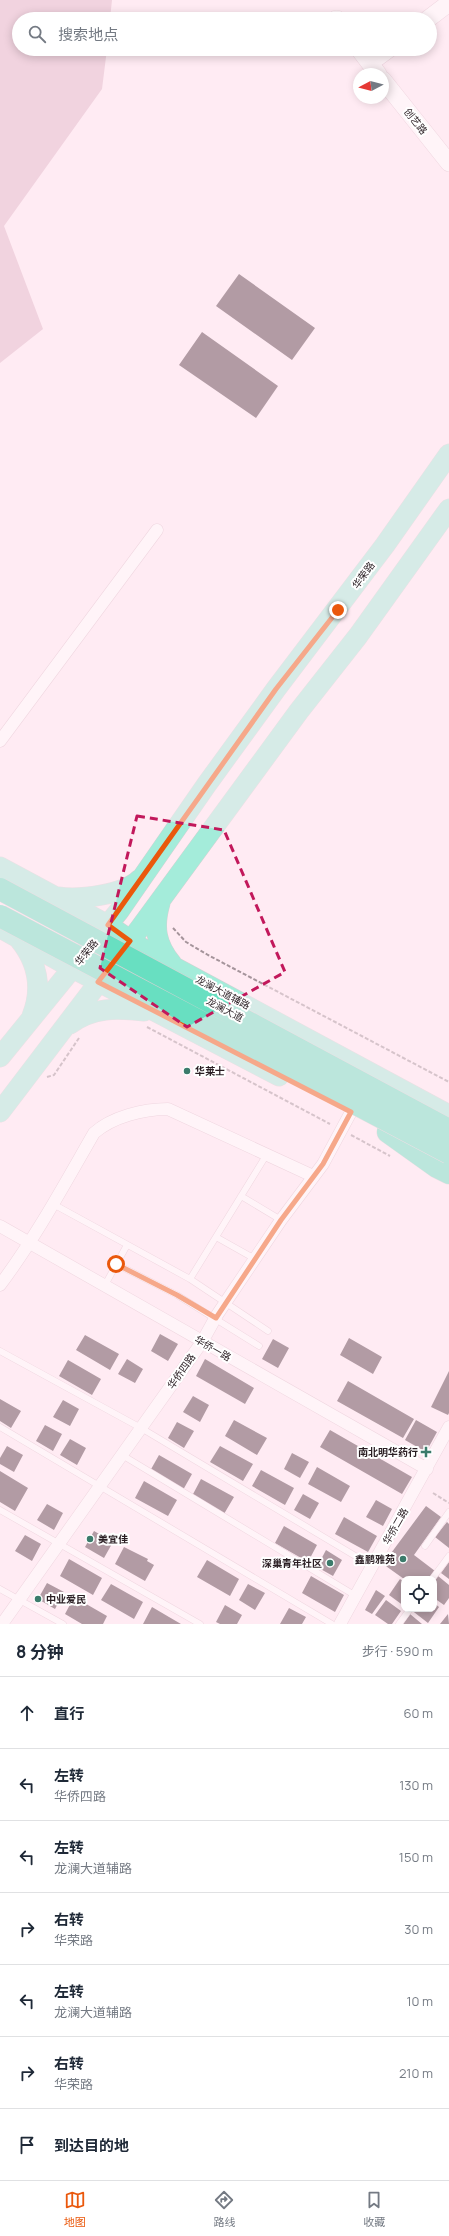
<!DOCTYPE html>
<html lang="zh">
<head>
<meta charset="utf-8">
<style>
  body { margin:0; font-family:Manrope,"Noto Sans SC",sans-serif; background:#f6f6f7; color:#1f2937 }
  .controls { position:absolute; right:12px; bottom:12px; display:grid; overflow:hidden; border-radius:8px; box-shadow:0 2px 10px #0003 }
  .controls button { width:36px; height:36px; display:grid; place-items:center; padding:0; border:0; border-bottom:1px solid #e0e1e3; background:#fff; color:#1f2937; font:20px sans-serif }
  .compass { position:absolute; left:353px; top:68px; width:36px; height:36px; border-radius:50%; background:#fff; box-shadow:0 2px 10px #0003; rotate:263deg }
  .stop { position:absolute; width:12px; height:12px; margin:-9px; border:3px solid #ea580c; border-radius:50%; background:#fff }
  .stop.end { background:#ea580c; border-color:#fff; box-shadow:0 1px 4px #0008 }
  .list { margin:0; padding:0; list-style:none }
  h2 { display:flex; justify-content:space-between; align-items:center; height:52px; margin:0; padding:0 16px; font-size:17px }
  h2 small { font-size:13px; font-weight:400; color:#747a83 }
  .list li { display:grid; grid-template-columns:26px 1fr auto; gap:12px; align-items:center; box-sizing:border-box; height:72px; padding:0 16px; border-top:1px solid #e0e1e3 }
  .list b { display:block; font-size:15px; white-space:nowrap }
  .list p { margin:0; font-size:13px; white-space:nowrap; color:#747a83 }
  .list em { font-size:13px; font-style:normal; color:#747a83 }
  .icon { flex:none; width:22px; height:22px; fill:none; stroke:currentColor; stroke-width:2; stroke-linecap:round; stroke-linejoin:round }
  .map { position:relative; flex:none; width:449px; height:1624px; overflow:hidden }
  .search { position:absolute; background:#fff; box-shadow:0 2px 10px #0003; left:12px; right:12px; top:12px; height:44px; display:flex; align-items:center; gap:10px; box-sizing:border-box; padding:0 14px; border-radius:22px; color:#747a83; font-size:15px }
  .sheet { height:556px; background:#fff }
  nav { display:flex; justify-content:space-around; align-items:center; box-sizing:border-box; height:56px; border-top:1px solid #e0e1e3; background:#fff; font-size:11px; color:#747a83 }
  nav a { display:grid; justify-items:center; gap:2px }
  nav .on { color:#ea580c }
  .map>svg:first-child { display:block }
  .green { fill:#e0b6c8 }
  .building { fill:#543b46 }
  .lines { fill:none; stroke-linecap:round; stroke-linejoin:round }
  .lane-casing { stroke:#ddbecb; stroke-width:7 }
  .street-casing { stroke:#ddbecb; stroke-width:13 }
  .secondary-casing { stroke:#ddbecb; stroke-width:18 }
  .primary-casing { stroke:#d4d2d3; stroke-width:21 }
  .highway-casing { stroke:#d4d2d3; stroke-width:23 }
  .path { stroke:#a5949b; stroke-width:2; stroke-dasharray:4 2; stroke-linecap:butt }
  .lane { stroke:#fff; stroke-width:6 }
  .street { stroke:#fff; stroke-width:12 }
  .secondary { stroke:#fff; stroke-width:17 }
  .primary { stroke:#a4ecda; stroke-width:20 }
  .highway { stroke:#68dfc1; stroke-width:22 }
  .highway-bridge-casing { stroke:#d4d2d3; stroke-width:23; stroke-linecap:butt }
  .highway-bridge { stroke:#68dfc1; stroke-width:22 }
  .route { stroke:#ea580c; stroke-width:5 }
  .marked { fill:none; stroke:#c2185b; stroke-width:3; stroke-dasharray:8 5; stroke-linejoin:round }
  .poi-dot { fill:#3b7b6b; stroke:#fff; stroke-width:1.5 }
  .labels { text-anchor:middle; stroke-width:4; stroke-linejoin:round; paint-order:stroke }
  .street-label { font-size:10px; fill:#2a1e23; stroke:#fff }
  .poi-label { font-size:10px; font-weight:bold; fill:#2a1e23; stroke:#fff; text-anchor:start }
</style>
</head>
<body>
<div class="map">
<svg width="449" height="1624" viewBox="0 0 449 1624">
  <rect width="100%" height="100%" fill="#ffebf3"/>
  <path class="green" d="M 0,0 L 112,0 L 110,19 L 19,19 L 19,49 L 107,49 L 102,89 L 4,226 L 43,329 L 0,363 Z"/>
  <path class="building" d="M 239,274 L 315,328 L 292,360 L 216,306 Z
    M 202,332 L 278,386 L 256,418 L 179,365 Z
    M 160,1334 L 178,1344 L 168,1361 L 151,1351 Z
    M 85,1335 L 119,1354 L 110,1370 L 76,1350 Z
    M 349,1338 L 382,1357 L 373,1374 L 340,1355 Z
    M 273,1339 L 289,1348 L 278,1368 L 262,1359 Z
    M 127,1359 L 143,1369 L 135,1383 L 118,1374 Z
    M 205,1359 L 254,1388 L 245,1404 L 196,1376 Z
    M 68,1360 L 101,1379 L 92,1395 L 59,1376 Z
    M 449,1371 L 449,1413 L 448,1415 L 431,1407 Z
    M 348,1381 L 414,1419 L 403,1438 L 337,1401 Z
    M 193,1396 L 209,1405 L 200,1422 L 183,1412 Z
    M 0,1399 L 21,1411 L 11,1428 L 0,1421 Z
    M 63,1400 L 79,1409 L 70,1426 L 53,1417 Z
    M 234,1420 L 267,1438 L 257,1455 L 225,1436 Z
    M 416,1420 L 437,1432 L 426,1452 L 405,1440 Z
    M 177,1422 L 194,1431 L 184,1448 L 168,1438 Z
    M 45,1425 L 62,1434 L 53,1451 L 36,1441 Z
    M 330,1430 L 412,1477 L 402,1494 L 320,1447 Z
    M 70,1439 L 86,1448 L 77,1465 L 60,1455 Z
    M 7,1446 L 23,1455 L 14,1472 L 0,1464 L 0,1458 Z
    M 220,1446 L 253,1464 L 243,1481 L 210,1462 Z
    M 292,1453 L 309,1462 L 300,1478 L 284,1469 Z
    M 159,1455 L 192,1474 L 183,1490 L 150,1471 Z
    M 317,1467 L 350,1486 L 341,1502 L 308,1484 Z
    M 261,1470 L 294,1488 L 285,1505 L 252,1486 Z
    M 0,1471 L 28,1488 L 15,1511 L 0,1502 Z
    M 201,1479 L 234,1497 L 224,1514 L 192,1496 Z
    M 144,1481 L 177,1500 L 168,1516 L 135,1498 Z
    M 303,1494 L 319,1503 L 310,1519 L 294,1510 Z
    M 376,1500 L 392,1509 L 383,1526 L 366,1517 Z
    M 47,1504 L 63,1513 L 54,1530 L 37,1520 Z
    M 426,1506 L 441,1517 L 414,1555 L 435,1571 L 428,1579 L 404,1579 L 383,1564 Z
    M 344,1517 L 377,1536 L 368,1552 L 335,1534 Z
    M 447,1522 L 449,1524 L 449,1548 L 435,1537 Z
    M 284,1526 L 317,1545 L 308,1562 L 275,1543 Z
    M 94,1531 L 113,1542 L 104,1558 L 85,1547 Z
    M 25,1535 L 41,1544 L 32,1561 L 15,1551 Z
    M 124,1547 L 148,1559 L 147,1561 L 154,1565 L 145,1581 L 115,1564 Z
    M 326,1550 L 342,1560 L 333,1576 L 317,1567 Z
    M 69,1559 L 102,1578 L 93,1595 L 60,1576 Z
    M 207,1560 L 239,1579 L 230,1596 L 197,1577 Z
    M 449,1562 L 449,1579 L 441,1573 Z
    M 311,1576 L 344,1595 L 335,1612 L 302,1593 Z
    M 438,1576 L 449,1585 L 449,1598 L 444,1605 L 434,1598 L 434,1582 Z
    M 400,1579 L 404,1582 L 404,1606 L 389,1595 Z
    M 47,1583 L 64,1592 L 55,1609 L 38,1599 Z
    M 111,1584 L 143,1602 L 134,1619 L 101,1600 Z
    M 248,1584 L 265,1593 L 255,1610 L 239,1600 Z
    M 376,1590 L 385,1596 L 372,1614 L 365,1610 Z
    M 74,1597 L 107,1616 L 103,1624 L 82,1624 L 65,1614 Z
    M 386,1600 L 401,1611 L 392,1624 L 388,1624 L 375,1615 Z
    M 434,1603 L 439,1607 L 428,1623 L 410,1609 L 434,1609 Z
    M 225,1605 L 242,1615 L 237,1624 L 220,1624 L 216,1622 Z
    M 152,1607 L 169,1617 L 181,1624 L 143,1624 Z
    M 289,1608 L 306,1617 L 302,1624 L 280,1624 Z
    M 410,1614 L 422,1624 L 403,1624 Z
    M 448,1614 L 449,1624 L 440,1624 Z"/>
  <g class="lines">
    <defs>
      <path id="lane" d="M 241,1196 L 281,1220
        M 53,1204 L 190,1279 L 268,1331
        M 216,1237 L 255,1259
        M 116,1264 L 177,1295 L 259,1346
        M 190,1279 L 267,1154
        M 105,1285 L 127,1245
        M 0,1351 L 141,1428 L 372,1566
        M 0,1427 L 332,1624
        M 122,1455 L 356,1596
        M 0,1510 L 200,1624
        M 425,1546 L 449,1512
        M 432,1579 L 449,1556
        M 0,1589 L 63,1624
        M 399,1624 L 410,1609"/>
      <path id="street" d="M 0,741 L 157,530
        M 0,1226 L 427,1469
        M 0,1285 C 36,1237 64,1185 94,1133 C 112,1117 143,1109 168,1109 L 313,1176
        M 2,1624 L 202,1342 L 217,1315 L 281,1220 L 323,1164 L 351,1112
        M 340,1624 L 449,1427"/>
      <path id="secondary" d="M 336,19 L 337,19
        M 428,19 L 449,3
        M 359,49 L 378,74
        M 370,63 L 389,49
        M 383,80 L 449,163"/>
      <path id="primary" d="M 0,867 L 108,925 L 152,955 L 449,1115
        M 58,897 C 79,900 124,895 140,879
        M 160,903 C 153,927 156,945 172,964
        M 4,930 L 72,968 L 279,1076
        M 19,939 C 37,961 43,988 32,1016
        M 70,1024 C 93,1007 117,1008 144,1011
        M 0,1057 L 119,911 L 207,784 L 276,689 L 385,545 L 449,454
        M 0,1112 L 140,928 L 299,711 L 358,636 L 449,509"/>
      <path id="highway" d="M 388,1132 L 437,1167 L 449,1173"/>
    </defs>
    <use href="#lane" class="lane-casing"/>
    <use href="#street" class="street-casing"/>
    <use href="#secondary" class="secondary-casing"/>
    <use href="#primary" class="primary-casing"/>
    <use href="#highway" class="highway-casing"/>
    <path class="path" d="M 173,928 L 186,942 L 208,955 L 449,1082
      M 147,1027 L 330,1124
      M 47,1077 L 54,1075 L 79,1038
      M 351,1135 L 390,1156
      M 433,1493 L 449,1503"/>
    <use href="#lane" class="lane"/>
    <use href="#street" class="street"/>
    <use href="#secondary" class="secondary"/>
    <use href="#primary" class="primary"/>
    <use href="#highway" class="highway"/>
    <defs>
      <path id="highway-bridge" d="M 0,889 L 449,1130
        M 0,916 L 449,1153"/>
    </defs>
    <use href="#highway-bridge" class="highway-bridge-casing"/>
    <use href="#highway-bridge" class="highway-bridge"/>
  </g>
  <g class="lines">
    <path class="route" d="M 116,1264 L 177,1295 L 216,1318 L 281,1220 L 323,1164 L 351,1112 L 98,982 L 130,941 L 108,925 L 276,689 L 338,610"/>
  </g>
  <path d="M0 0H449V1624H0ZM 137,816 L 224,830 L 285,972 L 187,1027 L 100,968 Z" fill="#ffebf3" fill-opacity=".55" fill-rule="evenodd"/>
  <path class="marked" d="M 137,816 L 224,830 L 285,972 L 187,1027 L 100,968 Z"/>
  <g class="poi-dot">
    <circle cx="187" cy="1071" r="4"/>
    <path d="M424 1446h4v4h4v4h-4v4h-4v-4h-4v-4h4z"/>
    <circle cx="90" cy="1539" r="4"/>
    <circle cx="403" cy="1559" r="4"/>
    <circle cx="330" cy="1563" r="4"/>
    <circle cx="38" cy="1599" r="4"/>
  </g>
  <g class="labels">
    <g class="street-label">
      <text transform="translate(416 121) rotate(52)" y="4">创艺路</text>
      <text transform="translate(363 575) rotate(-54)" y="4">华荣路</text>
      <text transform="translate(86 952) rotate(-51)" y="4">华荣路</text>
      <text transform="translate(223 992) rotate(28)" y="4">龙澜大道辅路</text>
      <text transform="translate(225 1009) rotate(28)" y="4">龙澜大道</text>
      <text transform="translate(213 1348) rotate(30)" y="4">华侨一路</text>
      <text transform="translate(181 1371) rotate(-55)" y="4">华侨四路</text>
      <text transform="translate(395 1526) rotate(-60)" y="4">华侨二路</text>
    </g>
    <g class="poi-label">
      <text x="195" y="1075">华莱士</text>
      <text x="418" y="1456" text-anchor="end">南北明华药行</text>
      <text x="98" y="1543">美宜佳</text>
      <text x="395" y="1563" text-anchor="end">鑫鹏雅苑</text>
      <text x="322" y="1567" text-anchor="end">深巢青年社区</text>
      <text x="46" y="1603">中业爱民</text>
    </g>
  </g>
</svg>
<div class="controls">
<button><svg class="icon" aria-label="locate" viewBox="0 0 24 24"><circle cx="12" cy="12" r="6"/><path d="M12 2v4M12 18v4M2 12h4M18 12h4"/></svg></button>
</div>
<svg class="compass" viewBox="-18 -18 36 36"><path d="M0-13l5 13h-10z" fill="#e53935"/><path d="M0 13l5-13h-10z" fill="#747a83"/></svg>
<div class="stop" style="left:116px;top:1264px"></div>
<div class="stop end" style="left:338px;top:610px"></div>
<div class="search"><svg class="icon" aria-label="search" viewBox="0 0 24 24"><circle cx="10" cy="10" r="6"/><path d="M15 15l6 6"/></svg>搜索地点</div>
</div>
<section class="sheet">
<h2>8 分钟<small>步行 · 590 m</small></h2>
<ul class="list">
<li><svg class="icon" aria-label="ahead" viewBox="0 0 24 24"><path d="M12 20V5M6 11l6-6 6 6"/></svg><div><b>直行</b></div><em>60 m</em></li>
<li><svg class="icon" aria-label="left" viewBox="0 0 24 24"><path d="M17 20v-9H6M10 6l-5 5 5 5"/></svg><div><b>左转</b><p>华侨四路</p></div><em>130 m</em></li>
<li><svg class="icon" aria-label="left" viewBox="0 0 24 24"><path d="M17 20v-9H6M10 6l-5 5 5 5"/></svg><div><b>左转</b><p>龙澜大道辅路</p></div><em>150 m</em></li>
<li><svg class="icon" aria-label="right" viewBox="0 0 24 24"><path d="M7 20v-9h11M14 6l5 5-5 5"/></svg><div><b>右转</b><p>华荣路</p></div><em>30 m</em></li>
<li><svg class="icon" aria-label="left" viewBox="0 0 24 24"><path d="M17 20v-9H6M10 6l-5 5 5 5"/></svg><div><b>左转</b><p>龙澜大道辅路</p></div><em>10 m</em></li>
<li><svg class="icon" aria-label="right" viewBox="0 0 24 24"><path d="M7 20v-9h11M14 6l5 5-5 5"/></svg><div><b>右转</b><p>华荣路</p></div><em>210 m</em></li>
<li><svg class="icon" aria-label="arrive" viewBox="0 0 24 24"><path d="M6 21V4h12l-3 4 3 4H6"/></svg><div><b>到达目的地</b></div></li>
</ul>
</section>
<nav>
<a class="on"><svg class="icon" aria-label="map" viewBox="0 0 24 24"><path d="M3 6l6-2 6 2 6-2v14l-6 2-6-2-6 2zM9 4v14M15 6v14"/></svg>地图</a>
<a><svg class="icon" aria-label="directions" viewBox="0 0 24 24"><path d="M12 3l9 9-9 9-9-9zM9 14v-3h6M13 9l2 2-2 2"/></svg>路线</a>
<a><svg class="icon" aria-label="saved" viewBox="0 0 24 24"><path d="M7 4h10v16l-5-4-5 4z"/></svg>收藏</a>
</nav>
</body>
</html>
